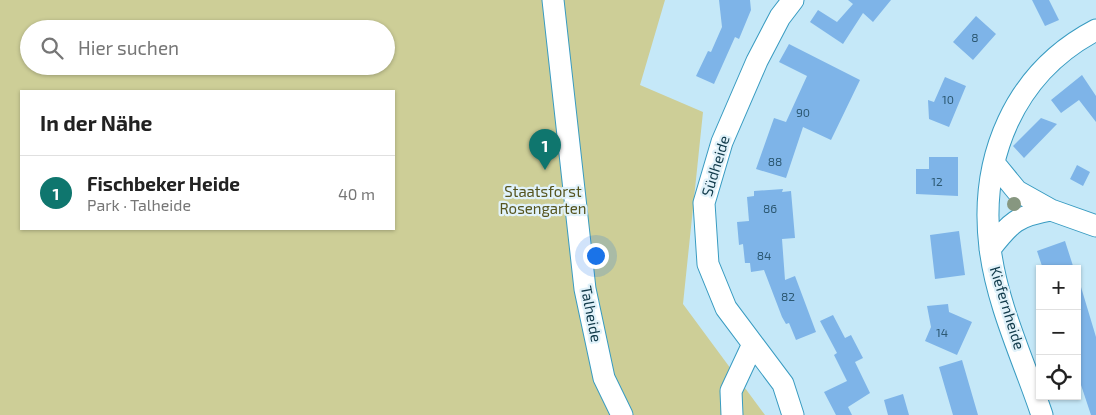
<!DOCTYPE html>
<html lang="de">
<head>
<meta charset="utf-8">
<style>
  body { margin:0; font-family:"Exo 2",sans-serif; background:#f6f6f6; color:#222 }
  .controls { position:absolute; right:15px; bottom:15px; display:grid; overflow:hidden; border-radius:0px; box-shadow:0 1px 4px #0004 }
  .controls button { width:45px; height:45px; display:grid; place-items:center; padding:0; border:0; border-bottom:1px solid #e0e0e0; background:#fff; color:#222; font:25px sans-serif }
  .you { position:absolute; left:595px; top:255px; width:18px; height:18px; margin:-12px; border:4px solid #fff; border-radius:50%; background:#1a73e8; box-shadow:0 0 0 8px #1a73e833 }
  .badge { display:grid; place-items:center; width:32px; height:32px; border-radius:50%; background:#0f766e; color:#fff; font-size:16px; font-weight:700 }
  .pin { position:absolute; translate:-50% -41px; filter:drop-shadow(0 1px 2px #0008) }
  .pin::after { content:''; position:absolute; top:26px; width:18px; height:15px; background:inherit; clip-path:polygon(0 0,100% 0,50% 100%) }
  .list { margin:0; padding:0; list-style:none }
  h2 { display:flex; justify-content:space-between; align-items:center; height:65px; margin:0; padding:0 20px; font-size:21px }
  h2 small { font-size:16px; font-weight:400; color:#767676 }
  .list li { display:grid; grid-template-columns:32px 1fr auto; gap:15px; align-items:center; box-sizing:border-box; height:75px; padding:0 20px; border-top:1px solid #e0e0e0 }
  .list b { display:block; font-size:19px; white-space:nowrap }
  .list p { margin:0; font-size:16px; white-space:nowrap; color:#767676 }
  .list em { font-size:16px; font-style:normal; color:#767676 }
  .icon { flex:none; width:28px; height:28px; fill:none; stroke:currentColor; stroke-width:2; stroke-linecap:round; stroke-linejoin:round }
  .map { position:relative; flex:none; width:1096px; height:415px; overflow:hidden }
  .search { position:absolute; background:#fff; box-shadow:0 1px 4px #0004; left:20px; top:20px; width:375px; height:55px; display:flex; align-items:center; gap:12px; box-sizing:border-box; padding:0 18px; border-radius:28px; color:#767676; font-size:19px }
  .panel { position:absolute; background:#fff; box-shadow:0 1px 4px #0004; left:20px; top:90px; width:375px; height:140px; border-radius:0px }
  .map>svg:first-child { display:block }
  .green { fill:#cdce97; fill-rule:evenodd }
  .building { fill:#7eb4e8 }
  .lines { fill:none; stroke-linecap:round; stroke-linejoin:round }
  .minor-casing { stroke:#389bc1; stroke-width:23 }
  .minor { stroke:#fff; stroke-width:21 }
  .tree { fill:#879780 }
  .labels { text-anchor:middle; stroke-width:4.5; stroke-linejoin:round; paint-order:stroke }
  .number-label { font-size:12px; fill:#2c5872 }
  .street-label { font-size:15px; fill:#113a4a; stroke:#e1f2fa }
  .park-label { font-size:15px; fill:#55541e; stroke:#e1f2fa }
</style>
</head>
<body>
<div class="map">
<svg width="1096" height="415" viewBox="0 0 1096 415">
  <rect width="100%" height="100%" fill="#c5e8f8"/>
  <path class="green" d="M 0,0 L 665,0 L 640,85 L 703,112 L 683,304 L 765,415 L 0,415 ZM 29,29 L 386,29 L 386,66 L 29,66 ZM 21,91 L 394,91 L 394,229 L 21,229 Z"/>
  <path class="building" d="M 719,0 L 750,0 L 751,10 L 739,39 L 735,37 L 714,84 L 696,76 L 708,51 L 711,52 L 722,27 Z
    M 848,0 L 891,0 L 873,22 L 863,13 L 843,44 L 810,22 L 818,10 L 837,22 L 853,4 Z
    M 1032,0 L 1049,0 L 1059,20 L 1045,26 Z
    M 976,16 L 996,34 L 973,60 L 953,42 Z
    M 789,44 L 860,80 L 831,140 L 803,127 L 786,178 L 756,169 L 774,118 L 786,122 L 807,76 L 779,62 Z
    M 1082,75 L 1096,96 L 1096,122 L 1079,100 L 1061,113 L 1051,100 Z
    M 945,77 L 966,86 L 949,127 L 929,119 L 928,100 L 934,102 Z
    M 1041,118 L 1057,124 L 1024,158 L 1013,146 Z
    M 929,157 L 958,157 L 958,196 L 916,194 L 916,169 L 929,169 Z
    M 1077,165 L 1090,172 L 1083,186 L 1070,179 Z
    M 783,189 L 782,192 L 791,191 L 795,238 L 782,239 L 785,280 L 795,276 L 816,332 L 796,340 L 789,323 L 786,324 L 782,317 L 764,270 L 751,272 L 750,263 L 745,263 L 743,244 L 739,245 L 737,222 L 749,221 L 747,197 L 754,196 L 754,191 Z
    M 959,231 L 965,275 L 935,279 L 930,235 Z
    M 1065,241 L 1074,269 L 1043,269 L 1037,251 Z
    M 1077,287 L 1081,287 L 1096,337 L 1096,415 L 1091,415 L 1077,373 Z
    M 948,304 L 949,312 L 972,322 L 957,355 L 925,341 L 931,327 L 927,306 Z
    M 833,315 L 845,338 L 851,335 L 863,358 L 855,362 L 870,393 L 848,407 L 852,415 L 836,415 L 824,392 L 847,381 L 834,355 L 837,353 L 820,321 Z
    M 962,360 L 978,415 L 953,415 L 939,367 Z
    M 903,394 L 909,415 L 888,415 L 884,400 Z"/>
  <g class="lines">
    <defs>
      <path id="minor" d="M 553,0 L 585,289 L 604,378 L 622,415
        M 793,0 L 780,17 L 757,61 L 722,142 L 704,203 L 708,264 L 726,308 L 783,384 L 793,415
        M 994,163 L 1017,191 L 1051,210 L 1096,226
        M 990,249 C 1011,222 1017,216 1051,210
        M 732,415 L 731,391 L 753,344
        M 1042,415 C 1024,361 997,305 990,248 C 979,158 1014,73 1096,30"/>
    </defs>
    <use href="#minor" class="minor-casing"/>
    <use href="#minor" class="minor"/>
  </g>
  <circle class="tree" cx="1014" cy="204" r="7"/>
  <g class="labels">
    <g class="number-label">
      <text x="975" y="42">8</text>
      <text x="948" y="104">10</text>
      <text x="803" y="117">90</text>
      <text x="775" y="166">88</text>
      <text x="937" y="186">12</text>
      <text x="770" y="213">86</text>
      <text x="764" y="260">84</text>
      <text x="788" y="301">82</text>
      <text x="942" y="337">14</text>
    </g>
    <g class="street-label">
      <text transform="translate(716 166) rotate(-73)" y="5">Südheide</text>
      <text transform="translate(1007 308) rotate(73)" y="5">Kiefernheide</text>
      <text transform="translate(591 314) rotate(79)" y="5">Talheide</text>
    </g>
    <g class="park-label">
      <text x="543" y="197">Staatsforst<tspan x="543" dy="17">Rosengarten</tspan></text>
    </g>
  </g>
</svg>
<div class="controls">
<button>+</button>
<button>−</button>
<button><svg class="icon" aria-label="locate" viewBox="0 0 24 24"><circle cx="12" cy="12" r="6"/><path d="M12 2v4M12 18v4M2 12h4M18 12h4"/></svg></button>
</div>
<div class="you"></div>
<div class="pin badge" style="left:545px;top:170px">1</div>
<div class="search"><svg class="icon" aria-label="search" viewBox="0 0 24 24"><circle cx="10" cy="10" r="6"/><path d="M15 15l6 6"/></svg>Hier suchen</div>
<section class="panel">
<h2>In der Nähe<small></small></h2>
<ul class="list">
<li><span class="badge">1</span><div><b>Fischbeker Heide</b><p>Park · Talheide</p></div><em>40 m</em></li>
</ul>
</section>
</div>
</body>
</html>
